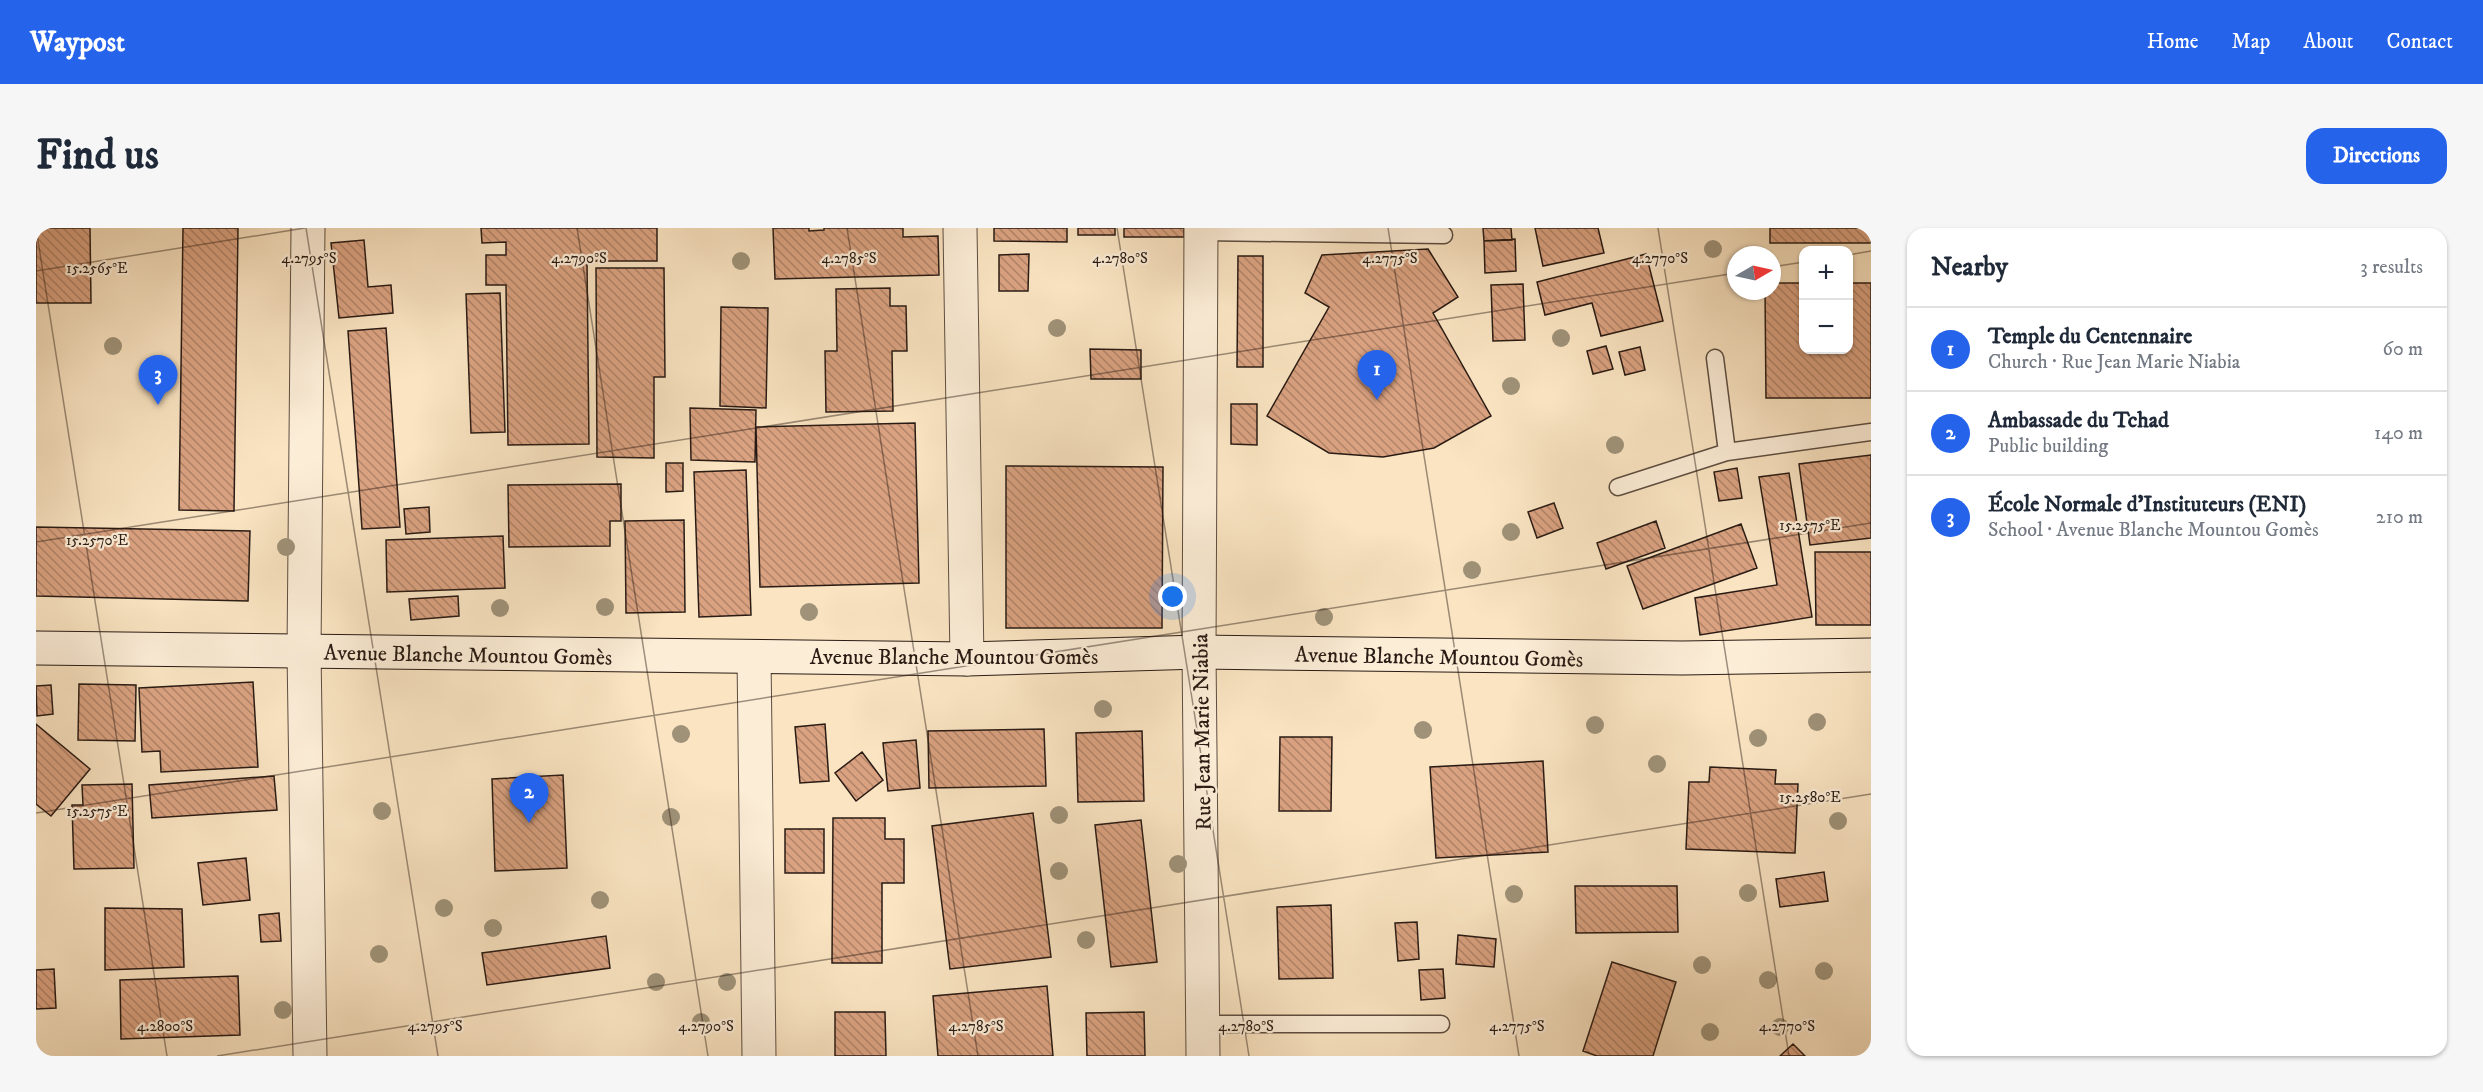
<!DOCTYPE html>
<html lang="en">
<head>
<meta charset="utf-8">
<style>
  body { margin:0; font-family:"IM FELL DW Pica",serif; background:#f6f6f7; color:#1f2937 }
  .controls { position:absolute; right:18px; top:18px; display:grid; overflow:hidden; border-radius:12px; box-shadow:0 2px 4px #0004 }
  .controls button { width:54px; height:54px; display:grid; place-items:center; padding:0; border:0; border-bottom:2px solid #e0e1e3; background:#fff; color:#1f2937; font:30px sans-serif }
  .compass { position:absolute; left:1691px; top:18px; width:54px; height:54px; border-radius:50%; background:#fff; box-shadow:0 2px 4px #0004; rotate:81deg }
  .you { position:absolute; left:1137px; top:369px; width:21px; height:21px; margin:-15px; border:4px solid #fff; border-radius:50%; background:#1a73e8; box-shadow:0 0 0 9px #1a73e833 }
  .badge { display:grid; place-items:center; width:39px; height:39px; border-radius:50%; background:#2563eb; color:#fff; font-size:20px; font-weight:700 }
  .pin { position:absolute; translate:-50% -50px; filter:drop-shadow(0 2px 3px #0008) }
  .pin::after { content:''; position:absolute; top:32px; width:21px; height:18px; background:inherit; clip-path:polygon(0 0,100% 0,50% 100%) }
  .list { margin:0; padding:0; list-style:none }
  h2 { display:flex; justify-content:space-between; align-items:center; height:78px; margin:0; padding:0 24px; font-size:26px }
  h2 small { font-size:20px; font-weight:400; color:#747a83 }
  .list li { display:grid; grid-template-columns:39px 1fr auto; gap:18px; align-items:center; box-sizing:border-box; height:84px; padding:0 24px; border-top:2px solid #e0e1e3 }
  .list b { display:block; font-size:22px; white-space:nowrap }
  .list p { margin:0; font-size:20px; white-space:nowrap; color:#747a83 }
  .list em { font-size:20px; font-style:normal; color:#747a83 }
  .map { position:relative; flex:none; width:1835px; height:828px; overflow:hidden; border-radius:18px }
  header { display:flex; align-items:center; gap:36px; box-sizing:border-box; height:84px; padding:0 30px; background:#2563eb; color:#fff }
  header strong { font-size:28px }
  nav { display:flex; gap:33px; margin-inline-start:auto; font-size:21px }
  .intro { display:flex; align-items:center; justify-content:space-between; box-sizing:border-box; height:144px; padding:0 36px }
  h1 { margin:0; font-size:42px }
  .button { padding:15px 27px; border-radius:18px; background:#2563eb; color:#fff; font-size:21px; font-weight:700 }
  main { display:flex; gap:36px; padding:0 36px }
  aside { flex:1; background:#fff; border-radius:18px; box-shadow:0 2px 4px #0004 }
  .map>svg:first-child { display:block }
  .building { fill:url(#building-back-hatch); stroke:#291b14; stroke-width:1.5 }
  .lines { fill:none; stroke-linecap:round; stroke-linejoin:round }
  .lane-casing { stroke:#5d4d40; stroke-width:19 }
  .street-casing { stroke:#5d4d40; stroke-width:35 }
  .secondary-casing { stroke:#291b14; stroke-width:35 }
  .lane { stroke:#fcedd7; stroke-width:16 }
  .street { stroke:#fcedd7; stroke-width:33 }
  .secondary { stroke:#fcedd7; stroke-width:33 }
  .tree { fill:#9f9278 }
  .ticks { fill:none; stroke:#291b14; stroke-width:1.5; stroke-opacity:0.45 }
  .labels { text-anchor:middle; stroke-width:4.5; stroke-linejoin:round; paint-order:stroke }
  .street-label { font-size:22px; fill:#291b14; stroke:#fcedd7 }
  .ticks-label { font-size:15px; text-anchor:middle; fill:#291b14; stroke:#fcedd7; stroke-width:4.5; stroke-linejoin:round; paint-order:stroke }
</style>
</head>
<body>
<header>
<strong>Waypost</strong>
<nav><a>Home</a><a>Map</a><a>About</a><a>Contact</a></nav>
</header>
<div class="intro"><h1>Find us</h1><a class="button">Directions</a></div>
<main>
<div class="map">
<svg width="1835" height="828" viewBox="0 0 1835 828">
  <defs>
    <pattern id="building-back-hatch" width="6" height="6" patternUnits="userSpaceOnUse" patternTransform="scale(1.5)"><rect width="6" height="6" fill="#daa281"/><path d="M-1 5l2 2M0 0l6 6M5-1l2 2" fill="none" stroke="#b18368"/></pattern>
  </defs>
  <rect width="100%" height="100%" fill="#fae4c2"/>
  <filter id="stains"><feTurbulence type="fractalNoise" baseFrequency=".00333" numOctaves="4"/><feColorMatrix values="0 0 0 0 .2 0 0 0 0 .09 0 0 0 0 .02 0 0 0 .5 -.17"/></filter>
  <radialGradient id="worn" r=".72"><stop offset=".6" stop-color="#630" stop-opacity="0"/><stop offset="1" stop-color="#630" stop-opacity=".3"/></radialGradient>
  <path class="building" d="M 0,0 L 54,0 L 55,75 L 0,75 Z
    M 147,0 L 202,0 L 198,283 L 143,282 Z
    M 445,0 L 621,0 L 621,33 L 551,33 L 553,216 L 472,217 L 470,57 L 450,57 L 450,27 L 470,27 L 470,14 L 446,15 Z
    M 737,0 L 773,0 L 773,3 L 788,2 L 788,0 L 867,0 L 867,9 L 902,8 L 903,47 L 739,51 Z
    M 958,0 L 1031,0 L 1031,14 L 958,13 Z
    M 1042,0 L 1079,0 L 1079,7 L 1042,7 Z
    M 1088,0 L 1148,0 L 1148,9 L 1088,9 Z
    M 1447,0 L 1475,0 L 1476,12 L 1448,13 Z
    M 1499,0 L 1562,0 L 1568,25 L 1507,38 Z
    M 1734,0 L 1835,0 L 1835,15 L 1734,15 Z
    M 1479,11 L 1480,43 L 1449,45 L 1448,13 Z
    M 328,12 L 332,59 L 355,57 L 357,85 L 303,90 L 295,15 Z
    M 1392,21 L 1422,69 L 1397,85 L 1455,188 L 1398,220 L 1347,229 L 1293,225 L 1231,188 L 1293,79 L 1269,65 L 1286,27 Z
    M 993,26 L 992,63 L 963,63 L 963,27 Z
    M 1610,26 L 1627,93 L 1565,108 L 1556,75 L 1509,87 L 1501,54 Z
    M 1202,28 L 1227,28 L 1227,139 L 1201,139 Z
    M 560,40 L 628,40 L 629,149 L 618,149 L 618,230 L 561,229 Z
    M 1736,55 L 1768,55 L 1768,122 L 1812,122 L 1812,55 L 1835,55 L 1835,170 L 1730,170 L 1729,63 L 1736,63 Z
    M 1487,56 L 1489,112 L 1457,113 L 1455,57 Z
    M 854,60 L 854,78 L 870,78 L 871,123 L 856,123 L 857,183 L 790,184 L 789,123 L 801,123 L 800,61 Z
    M 464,65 L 469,204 L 435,205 L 430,66 Z
    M 685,79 L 732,80 L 730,180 L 684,178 Z
    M 350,100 L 364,299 L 326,301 L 312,103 Z
    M 1570,118 L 1577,141 L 1557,146 L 1551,123 Z
    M 1604,119 L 1609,142 L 1589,147 L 1583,124 Z
    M 1054,121 L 1105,122 L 1105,151 L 1055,151 Z
    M 1195,176 L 1221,176 L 1221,217 L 1195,216 Z
    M 654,180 L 720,182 L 719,234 L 655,232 Z
    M 879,195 L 883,355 L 724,359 L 720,199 Z
    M 1835,227 L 1835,310 L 1774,317 L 1763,236 Z
    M 630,235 L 647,235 L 647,263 L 630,264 Z
    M 970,238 L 1127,239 L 1126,400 L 970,400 Z
    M 1701,240 L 1706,270 L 1683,273 L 1678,244 Z
    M 710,242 L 715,387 L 663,389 L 658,244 Z
    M 1753,245 L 1776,389 L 1664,407 L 1659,370 L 1741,357 L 1723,249 Z
    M 585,256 L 585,293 L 574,293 L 574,318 L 473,319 L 472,257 Z
    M 1518,275 L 1527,300 L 1501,310 L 1492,284 Z
    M 393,279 L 394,304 L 370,306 L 368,281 Z
    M 648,292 L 649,384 L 590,385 L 589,293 Z
    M 1620,293 L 1629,320 L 1570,341 L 1561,315 Z
    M 1705,296 L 1721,340 L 1607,381 L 1591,338 Z
    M 0,299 L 214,303 L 212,373 L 0,368 Z
    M 467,308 L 469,360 L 351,364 L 350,312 Z
    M 1779,324 L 1835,324 L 1835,397 L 1780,397 Z
    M 422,368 L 423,388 L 375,392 L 373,371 Z
    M 217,454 L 222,539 L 125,544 L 124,523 L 106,524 L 103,460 Z
    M 43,456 L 100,457 L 99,513 L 42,512 Z
    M 15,457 L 17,486 L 1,488 L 0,458 Z
    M 0,496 L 54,541 L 15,588 L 0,576 Z
    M 789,496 L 793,553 L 764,555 L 759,499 Z
    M 1008,501 L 1010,558 L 893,560 L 892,503 Z
    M 1106,503 L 1108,573 L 1042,574 L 1040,505 Z
    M 1244,509 L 1296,509 L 1295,583 L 1243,583 Z
    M 880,512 L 884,560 L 852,563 L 847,515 Z
    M 826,524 L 847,552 L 820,573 L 799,545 Z
    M 1507,533 L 1512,624 L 1400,630 L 1394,539 Z
    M 1674,539 L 1740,542 L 1739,556 L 1762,556 L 1759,625 L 1650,621 L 1653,554 L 1673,554 Z
    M 527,547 L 531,640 L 459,643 L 456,551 Z
    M 238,548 L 241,582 L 116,590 L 113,557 Z
    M 96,556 L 98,640 L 38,641 L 36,577 L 47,577 L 46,557 Z
    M 997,585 L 1015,729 L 914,741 L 896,598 Z
    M 797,590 L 849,590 L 849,611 L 868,611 L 868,655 L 846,655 L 846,735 L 796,735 Z
    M 1105,592 L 1121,734 L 1075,739 L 1059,597 Z
    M 749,601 L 788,601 L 788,645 L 749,645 Z
    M 210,630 L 214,672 L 167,677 L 162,635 Z
    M 1788,644 L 1792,673 L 1744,679 L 1740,651 Z
    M 1539,658 L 1641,658 L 1642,704 L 1540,705 Z
    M 1295,677 L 1297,750 L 1243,751 L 1241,679 Z
    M 69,680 L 146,681 L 148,739 L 69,742 Z
    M 243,685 L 245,713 L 225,714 L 223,687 Z
    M 1381,694 L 1383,731 L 1362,733 L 1359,695 Z
    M 1422,707 L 1460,711 L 1458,739 L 1420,736 Z
    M 570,708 L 574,740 L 451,757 L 446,725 Z
    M 1576,734 L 1640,754 L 1617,828 L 1561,828 L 1547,823 Z
    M 18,741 L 20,780 L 0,781 L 0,742 Z
    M 1407,741 L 1409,770 L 1385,772 L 1383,742 Z
    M 202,748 L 204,807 L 85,811 L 84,752 Z
    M 1011,758 L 1017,828 L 902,828 L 897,768 Z
    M 799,784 L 849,784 L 850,828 L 799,828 Z
    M 1108,784 L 1109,828 L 1051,828 L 1050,785 Z
    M 1757,816 L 1769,828 L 1744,828 Z"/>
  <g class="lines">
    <defs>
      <path id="lane" d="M 1165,4 L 1408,7
        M 1679,130 L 1691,224
        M 1582,259 L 1691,224 L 1835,204
        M 1166,796 L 1405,796"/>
      <path id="street" d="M 272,0 L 268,423 L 274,828
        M 924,0 L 931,431
        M 1165,0 L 1163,424 L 1167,828
        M 718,429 L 723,828"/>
      <path id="secondary" d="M 0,420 L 931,431 L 1163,424 L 1646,430 L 1835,427"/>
    </defs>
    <use href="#lane" class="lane-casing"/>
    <use href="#street" class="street-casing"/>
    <use href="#secondary" class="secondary-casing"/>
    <use href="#lane" class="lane"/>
    <use href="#street" class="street"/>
    <use href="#secondary" class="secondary"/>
  </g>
  <g class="tree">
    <circle cx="1677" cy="21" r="9"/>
    <circle cx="705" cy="33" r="9"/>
    <circle cx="1021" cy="100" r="9"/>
    <circle cx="1525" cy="110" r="9"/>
    <circle cx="77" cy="118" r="9"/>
    <circle cx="1475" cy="158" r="9"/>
    <circle cx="1579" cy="217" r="9"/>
    <circle cx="1475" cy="304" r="9"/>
    <circle cx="250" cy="319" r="9"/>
    <circle cx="1436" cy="342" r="9"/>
    <circle cx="569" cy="379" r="9"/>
    <circle cx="464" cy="380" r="9"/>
    <circle cx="773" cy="384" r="9"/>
    <circle cx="1288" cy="389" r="9"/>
    <circle cx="1067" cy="481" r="9"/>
    <circle cx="1781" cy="494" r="9"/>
    <circle cx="1559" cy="497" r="9"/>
    <circle cx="1387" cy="502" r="9"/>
    <circle cx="645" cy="506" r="9"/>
    <circle cx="1722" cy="510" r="9"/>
    <circle cx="1621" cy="536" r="9"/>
    <circle cx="346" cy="583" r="9"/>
    <circle cx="1023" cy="587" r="9"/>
    <circle cx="635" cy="589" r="9"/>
    <circle cx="1802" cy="593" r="9"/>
    <circle cx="1142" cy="636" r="9"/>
    <circle cx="1023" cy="643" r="9"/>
    <circle cx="1712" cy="665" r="9"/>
    <circle cx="1478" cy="666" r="9"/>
    <circle cx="564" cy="672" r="9"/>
    <circle cx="408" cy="680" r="9"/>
    <circle cx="457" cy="700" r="9"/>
    <circle cx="1050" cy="712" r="9"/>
    <circle cx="343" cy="726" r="9"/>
    <circle cx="1666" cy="737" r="9"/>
    <circle cx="1788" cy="743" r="9"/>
    <circle cx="1732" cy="752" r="9"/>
    <circle cx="620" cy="754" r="9"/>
    <circle cx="691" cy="754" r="9"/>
    <circle cx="247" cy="782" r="9"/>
    <circle cx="665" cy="794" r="9"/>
    <circle cx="1744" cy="799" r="9"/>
    <circle cx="1674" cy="804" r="9"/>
  </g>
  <path class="ticks" d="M 0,0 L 131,828M 270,0 L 402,828M 541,0 L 672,828M 811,0 L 942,828M 1081,0 L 1213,828M 1352,0 L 1483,828M 1622,0 L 1753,828M 1812,27 L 1835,23M 1736,39 L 1768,34M 0,43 L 269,0M 0,314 L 1700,45M 0,585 L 1835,295M 181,828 L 1835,566"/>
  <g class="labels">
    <g class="street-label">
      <text transform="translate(432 426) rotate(1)" y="8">Avenue Blanche Mountou Gomès</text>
      <text x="918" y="436">Avenue Blanche Mountou Gomès</text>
      <text transform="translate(1403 428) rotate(1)" y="8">Avenue Blanche Mountou Gomès</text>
      <text transform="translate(1165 504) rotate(-91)" y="8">Rue Jean Marie Niabia</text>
    </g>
  </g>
  <g class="ticks-label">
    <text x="273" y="35">4.2795°S</text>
    <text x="543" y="35">4.2790°S</text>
    <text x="813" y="35">4.2785°S</text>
    <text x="1084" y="35">4.2780°S</text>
    <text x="1354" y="35">4.2775°S</text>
    <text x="1624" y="35">4.2770°S</text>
    <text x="61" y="45">15.2565°E</text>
    <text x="1774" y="302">15.2575°E</text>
    <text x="61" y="317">15.2570°E</text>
    <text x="1774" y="574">15.2580°E</text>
    <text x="61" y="588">15.2575°E</text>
    <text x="129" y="803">4.2800°S</text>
    <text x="399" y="803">4.2795°S</text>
    <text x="670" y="803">4.2790°S</text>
    <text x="940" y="803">4.2785°S</text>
    <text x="1210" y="803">4.2780°S</text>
    <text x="1481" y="803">4.2775°S</text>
    <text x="1751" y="803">4.2770°S</text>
  </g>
  <rect width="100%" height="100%" filter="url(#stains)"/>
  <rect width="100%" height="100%" fill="url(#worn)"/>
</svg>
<div class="controls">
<button>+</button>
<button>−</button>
</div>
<svg class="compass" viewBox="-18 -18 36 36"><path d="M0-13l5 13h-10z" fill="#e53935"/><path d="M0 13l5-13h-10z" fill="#747a83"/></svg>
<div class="you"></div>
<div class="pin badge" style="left:1341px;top:172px">1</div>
<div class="pin badge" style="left:493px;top:595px">2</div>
<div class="pin badge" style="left:122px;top:177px">3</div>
</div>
<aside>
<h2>Nearby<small>3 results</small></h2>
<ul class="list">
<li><span class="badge">1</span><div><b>Temple du Centennaire</b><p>Church · Rue Jean Marie Niabia</p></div><em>60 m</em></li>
<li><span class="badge">2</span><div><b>Ambassade du Tchad</b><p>Public building</p></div><em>140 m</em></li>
<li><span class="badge">3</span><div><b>École Normale d'Instituteurs (ENI)</b><p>School · Avenue Blanche Mountou Gomès</p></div><em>210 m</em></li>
</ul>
</aside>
</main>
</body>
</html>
